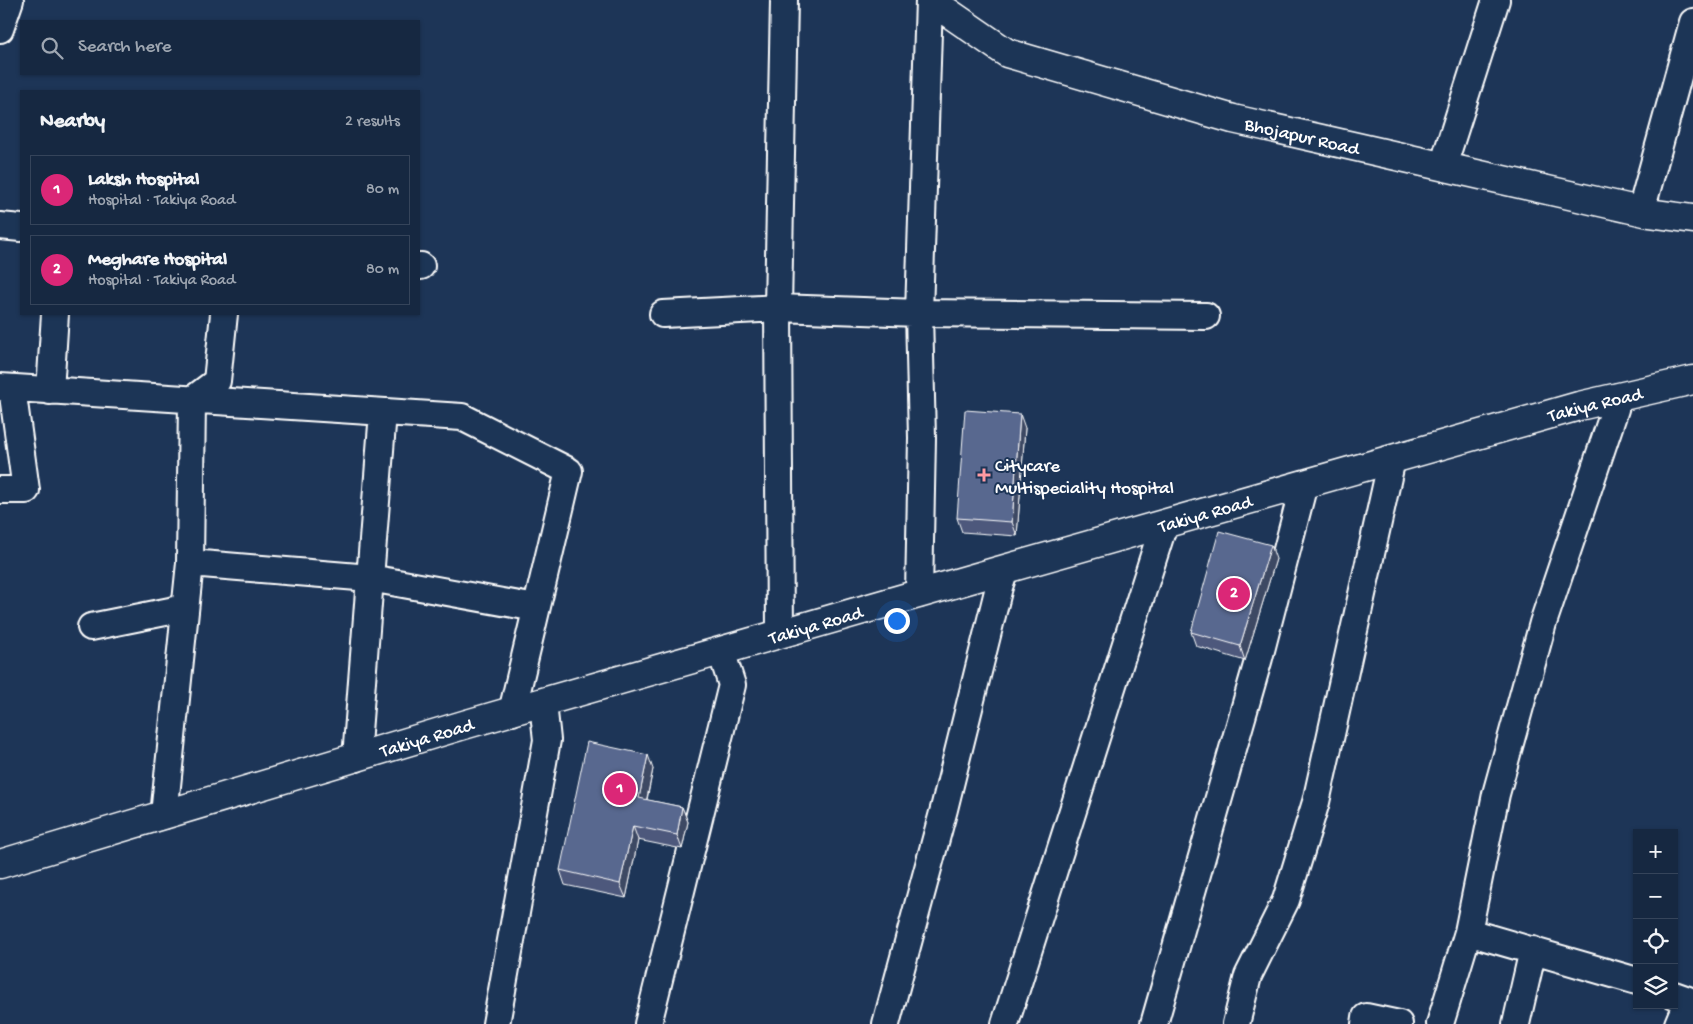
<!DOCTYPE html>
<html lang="en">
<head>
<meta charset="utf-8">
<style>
  body { margin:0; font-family:"Gochi Hand",sans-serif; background:#1f3048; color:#f1f3f6 }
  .controls { position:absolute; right:15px; bottom:15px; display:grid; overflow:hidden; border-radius:0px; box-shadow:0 1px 4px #0004 }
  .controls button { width:45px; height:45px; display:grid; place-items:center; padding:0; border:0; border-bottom:1px solid #35445a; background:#162841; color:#f1f3f6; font:25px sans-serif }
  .you { position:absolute; left:896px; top:620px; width:18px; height:18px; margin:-12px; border:4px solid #fff; border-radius:50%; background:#1a73e8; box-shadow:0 0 0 8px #1a73e833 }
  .badge { display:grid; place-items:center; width:32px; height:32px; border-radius:50%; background:#db2777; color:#fff; font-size:16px; font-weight:700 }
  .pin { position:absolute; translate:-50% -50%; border:2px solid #fff; box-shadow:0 1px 5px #0006 }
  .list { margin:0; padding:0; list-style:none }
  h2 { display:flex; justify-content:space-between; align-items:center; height:65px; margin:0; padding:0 20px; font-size:21px }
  h2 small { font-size:16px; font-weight:400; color:#9ea6b1 }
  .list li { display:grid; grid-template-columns:32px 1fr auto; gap:15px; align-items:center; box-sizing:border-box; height:70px; margin:0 10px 10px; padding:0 10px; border:1px solid #35445a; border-radius:0px }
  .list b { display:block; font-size:19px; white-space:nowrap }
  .list p { margin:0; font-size:16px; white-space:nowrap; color:#9ea6b1 }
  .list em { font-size:16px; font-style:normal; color:#9ea6b1 }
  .icon { flex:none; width:28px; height:28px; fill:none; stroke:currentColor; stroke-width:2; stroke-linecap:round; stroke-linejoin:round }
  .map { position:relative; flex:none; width:1693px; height:1024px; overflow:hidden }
  .search { position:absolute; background:#162841; box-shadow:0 1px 4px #0004; left:20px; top:20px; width:400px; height:55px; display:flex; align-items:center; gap:12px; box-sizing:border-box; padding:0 18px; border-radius:0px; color:#9ea6b1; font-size:19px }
  .panel { position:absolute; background:#162841; box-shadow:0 1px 4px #0004; left:20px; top:90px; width:400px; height:225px; border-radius:0px }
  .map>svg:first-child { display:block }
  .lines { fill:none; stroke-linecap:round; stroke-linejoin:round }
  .street-casing { stroke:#fff; stroke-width:30 }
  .secondary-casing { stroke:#fff; stroke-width:31 }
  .street { stroke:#1d3557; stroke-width:26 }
  .secondary { stroke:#1d3557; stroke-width:28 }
  .wall { fill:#4d597b; stroke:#fff }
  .shaded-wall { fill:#3e4864; stroke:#fff }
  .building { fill:#59678f; stroke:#fff }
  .poi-dot { fill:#ff9aa2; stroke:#1d3557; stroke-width:2 }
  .labels { text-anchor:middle; stroke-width:4; stroke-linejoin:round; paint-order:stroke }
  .street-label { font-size:19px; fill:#fff; stroke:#1d3557 }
  .poi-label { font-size:19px; fill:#fff; stroke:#1d3557; text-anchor:start }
</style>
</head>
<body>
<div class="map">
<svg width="1693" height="1024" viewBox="0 0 1693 1024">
  <rect width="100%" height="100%" fill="#1d3557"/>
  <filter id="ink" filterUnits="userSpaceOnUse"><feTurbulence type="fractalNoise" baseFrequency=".02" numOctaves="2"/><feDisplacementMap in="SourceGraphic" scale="10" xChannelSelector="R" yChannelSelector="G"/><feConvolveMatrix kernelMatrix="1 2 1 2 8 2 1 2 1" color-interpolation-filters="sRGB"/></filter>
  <g filter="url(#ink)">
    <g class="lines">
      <defs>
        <path id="street" d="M 0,29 L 10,0
          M 1443,166 L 1496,0
          M 1641,211 L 1693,22
          M 0,226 L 21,228
          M 419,266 L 421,266
          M 663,314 L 778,308 L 919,313 L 1206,316
          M 0,387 L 462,417 L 569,471 L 512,712
          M 50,391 L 55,314
          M 0,490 L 26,490 L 12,388
          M 190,563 L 192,400 L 217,381 L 224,314
          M 919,594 L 922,438 L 919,313 L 929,0
          M 91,627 L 185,608
          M 780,634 L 778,308 L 784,0
          M 356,758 L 383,412
          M 164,815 L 190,563 L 370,578 L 536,608
          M 1468,932 L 1637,981
          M 1674,995 L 1688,1000 L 1678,1024
          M 496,1024 L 547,740 L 543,703
          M 648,1024 L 732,685 L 721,651
          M 886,1024 L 944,809 L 999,587 L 1005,569
          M 1005,1024 L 1164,524
          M 1154,1024 L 1259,658 L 1304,484
          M 1236,1024 L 1248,976 L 1286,900 L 1316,802 L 1392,459
          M 1365,1024 L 1366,1017 L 1399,1024
          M 1440,1024 L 1468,932 L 1496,794 L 1543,623 L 1615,409 L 1618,397
          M 1516,1024 L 1533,950"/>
        <g id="secondary">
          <path id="s1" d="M 930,0 L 1007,53 L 1233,119 L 1649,213 L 1693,219"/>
          <path id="s2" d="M 0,864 L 467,724 L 998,571 L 1579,406 L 1693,380"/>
        </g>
      </defs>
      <use href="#street" class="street-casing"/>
      <use href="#secondary" class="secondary-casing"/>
      <use href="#street" class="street"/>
      <use href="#secondary" class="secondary"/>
    </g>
    <path class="wall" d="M 1025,428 L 1017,536 L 962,532 L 957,518 Z
      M 1276,559 L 1245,661 L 1196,646 L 1191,632 Z
      M 653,769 L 647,800 L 682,807 L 688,822 L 682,849 L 638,840 L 626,898 L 565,885 L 560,870 Z"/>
    <path class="shaded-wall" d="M 1020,414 L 1025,428 L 1017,536 L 1012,522 Z
      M 1271,545 L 1276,559 L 1245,661 L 1240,646 Z
      M 648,755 L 653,769 L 644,812 L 639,798 Z
      M 682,807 L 688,822 L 682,849 L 677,835 Z
      M 633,826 L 638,840 L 626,898 L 620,884 Z"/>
    <path class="building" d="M 965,410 L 1020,414 L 1012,522 L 957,518 Z
      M 1219,531 L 1271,545 L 1240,646 L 1191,632 Z
      M 587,742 L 648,755 L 639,798 L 682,807 L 677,835 L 633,826 L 620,884 L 560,870 Z"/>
  </g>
  <path class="poi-dot" d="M981.5 467.5h5v5h5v5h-5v5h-5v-5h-5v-5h5z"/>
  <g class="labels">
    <g class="street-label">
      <text dy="7" stroke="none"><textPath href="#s1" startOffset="400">Bhojapur Road</textPath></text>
      <text dy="7" stroke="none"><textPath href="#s2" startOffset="1660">Takiya Road</textPath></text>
      <text dy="7" stroke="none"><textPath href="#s2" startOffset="1255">Takiya Road</textPath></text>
      <text dy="7" stroke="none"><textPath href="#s2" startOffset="850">Takiya Road</textPath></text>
      <text dy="7" stroke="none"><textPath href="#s2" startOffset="445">Takiya Road</textPath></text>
    </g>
    <g class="poi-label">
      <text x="995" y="471">Citycare<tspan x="995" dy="22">Multispeciality Hospital</tspan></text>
    </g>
  </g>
</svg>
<div class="controls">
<button>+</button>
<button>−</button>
<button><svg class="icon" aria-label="locate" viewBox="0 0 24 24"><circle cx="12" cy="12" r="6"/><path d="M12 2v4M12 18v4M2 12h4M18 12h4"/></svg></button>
<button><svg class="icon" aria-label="layers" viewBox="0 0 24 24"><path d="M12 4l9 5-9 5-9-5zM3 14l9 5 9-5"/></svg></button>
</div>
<div class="you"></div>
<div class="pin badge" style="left:620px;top:789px">1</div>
<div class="pin badge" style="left:1234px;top:594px">2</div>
<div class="search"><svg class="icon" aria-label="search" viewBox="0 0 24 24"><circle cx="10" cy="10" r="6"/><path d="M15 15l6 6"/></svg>Search here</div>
<section class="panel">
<h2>Nearby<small>2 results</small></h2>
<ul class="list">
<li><span class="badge">1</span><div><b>Laksh Hospital</b><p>Hospital · Takiya Road</p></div><em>80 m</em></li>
<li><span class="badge">2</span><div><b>Meghare Hospital</b><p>Hospital · Takiya Road</p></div><em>80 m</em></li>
</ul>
</section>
</div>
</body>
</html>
